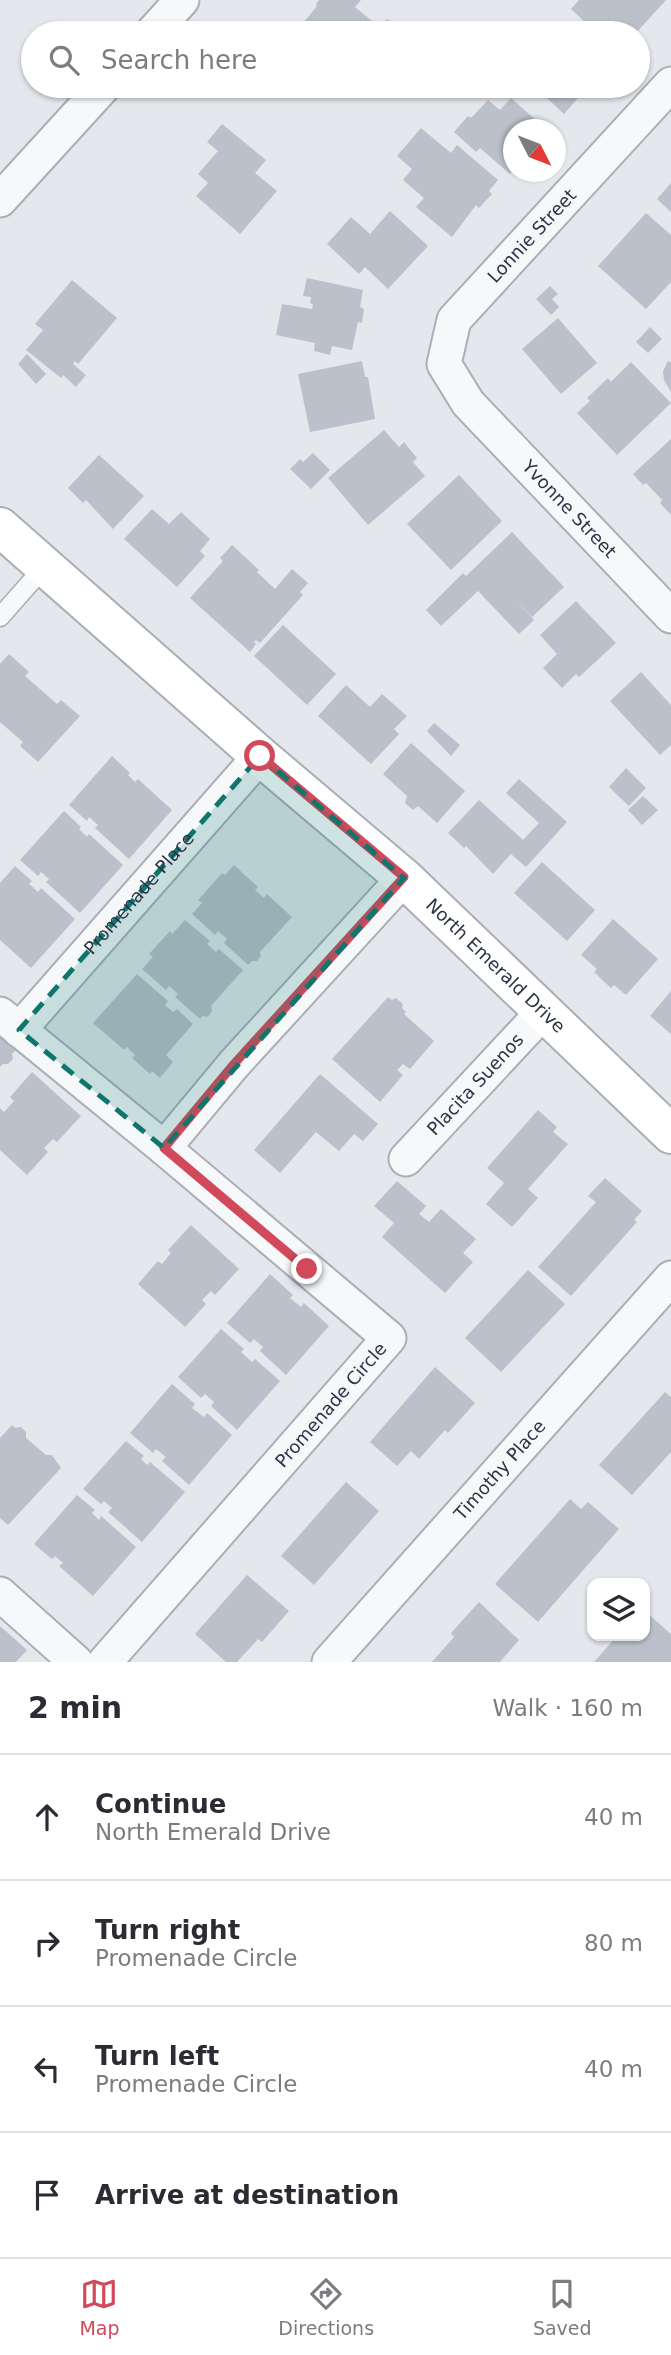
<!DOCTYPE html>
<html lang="en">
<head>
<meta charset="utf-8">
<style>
  body { margin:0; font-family:"DejaVu Sans",sans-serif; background:#f7f7f7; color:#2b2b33 }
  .controls { position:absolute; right:21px; bottom:21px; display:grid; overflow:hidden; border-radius:14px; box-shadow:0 2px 5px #0004 }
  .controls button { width:63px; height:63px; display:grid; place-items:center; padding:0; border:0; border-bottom:2px solid #e1e1e2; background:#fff; color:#2b2b33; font:35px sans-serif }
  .compass { position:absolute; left:503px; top:119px; width:63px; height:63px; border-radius:50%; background:#fff; box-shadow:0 2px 5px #0004; rotate:132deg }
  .stop { position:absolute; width:21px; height:21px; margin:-16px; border:5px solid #d1495b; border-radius:50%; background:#fff }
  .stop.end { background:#d1495b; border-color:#fff; box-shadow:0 2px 7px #0008 }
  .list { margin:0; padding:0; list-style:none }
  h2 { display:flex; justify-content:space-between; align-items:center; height:91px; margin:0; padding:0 28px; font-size:30px }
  h2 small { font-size:23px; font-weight:400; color:#7c7c81 }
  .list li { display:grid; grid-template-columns:46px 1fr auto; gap:21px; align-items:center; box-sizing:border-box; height:126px; padding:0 28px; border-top:2px solid #e1e1e2 }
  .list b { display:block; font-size:26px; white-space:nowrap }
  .list p { margin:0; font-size:23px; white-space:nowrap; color:#7c7c81 }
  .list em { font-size:23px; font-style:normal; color:#7c7c81 }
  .icon { flex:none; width:38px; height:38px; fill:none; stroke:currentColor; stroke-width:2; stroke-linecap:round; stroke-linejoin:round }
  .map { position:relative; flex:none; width:671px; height:1662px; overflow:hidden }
  .search { position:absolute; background:#fff; box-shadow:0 2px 5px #0004; left:21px; right:21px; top:21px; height:77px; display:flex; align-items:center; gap:18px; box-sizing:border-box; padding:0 24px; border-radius:38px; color:#7c7c81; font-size:26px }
  .sheet { height:595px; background:#fff }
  nav { display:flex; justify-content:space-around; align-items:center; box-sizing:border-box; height:98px; border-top:2px solid #e1e1e2; background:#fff; font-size:19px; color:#7c7c81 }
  nav a { display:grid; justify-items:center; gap:4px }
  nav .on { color:#d1495b }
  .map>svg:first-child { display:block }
  .building { fill:#bbc0ca }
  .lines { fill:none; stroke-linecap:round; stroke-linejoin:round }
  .lane-casing { stroke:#a9aeb7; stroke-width:21 }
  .street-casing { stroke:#a9aeb7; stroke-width:37 }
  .secondary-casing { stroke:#a9aeb7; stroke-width:42 }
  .lane { stroke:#f7f8fa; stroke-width:18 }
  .street { stroke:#f7f8fa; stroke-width:33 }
  .secondary { stroke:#fff; stroke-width:38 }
  .route { stroke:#d1495b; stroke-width:9 }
  .marked { fill:#0f766e; fill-opacity:0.2; stroke:#0f766e; stroke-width:5; stroke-dasharray:14 9; stroke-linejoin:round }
  .labels { text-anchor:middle; stroke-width:5; stroke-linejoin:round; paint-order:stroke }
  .street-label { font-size:18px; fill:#2b3445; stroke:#f4f6f9 }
</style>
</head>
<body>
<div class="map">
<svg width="671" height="1662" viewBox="0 0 671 1662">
  <rect width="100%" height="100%" fill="#e4e7ec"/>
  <path class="building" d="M 319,0 L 361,0 L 355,7 L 378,26 L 372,33 L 295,33 L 317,6 L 316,4 Z
    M 579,0 L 666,0 L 636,33 L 597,33 L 571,9 Z
    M 387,19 L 405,33 L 376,33 Z
    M 534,86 L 585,86 L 575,96 L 578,98 L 564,114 Z
    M 511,98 L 547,130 L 514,130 L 514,170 L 510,174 L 480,148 L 476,152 L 454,132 L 468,116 L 471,118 L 488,100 L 500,110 Z
    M 222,124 L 266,160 L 255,173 L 277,191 L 240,234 L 196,196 L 208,183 L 198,174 L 218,151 L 207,142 Z
    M 421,128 L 451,153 L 457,145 L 498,180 L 489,191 L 492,194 L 479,208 L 476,205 L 452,237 L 416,207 L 424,198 L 403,180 L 412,169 L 397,156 Z
    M 671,183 L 671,212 L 657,199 Z
    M 390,211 L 428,246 L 388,289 L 365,267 L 359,274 L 327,244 L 351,217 L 370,234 Z
    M 646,213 L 671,235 L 671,282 L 646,309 L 598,266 Z
    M 307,278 L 363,290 L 360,307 L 364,309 L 362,323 L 358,322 L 352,350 L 332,346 L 330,355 L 314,351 L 315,343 L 276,335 L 282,304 L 312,309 L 313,304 L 310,303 L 311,297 L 303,296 Z
    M 72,280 L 117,318 L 78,364 L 75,361 L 73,364 L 86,375 L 76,387 L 63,375 L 61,378 L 26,350 L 43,330 L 35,324 Z
    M 550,286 L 558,294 L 552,299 L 559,307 L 551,315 L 536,299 Z
    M 558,318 L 597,363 L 561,394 L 522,349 Z
    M 650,327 L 662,339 L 648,353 L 636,342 Z
    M 27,354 L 46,374 L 36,384 L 18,364 Z
    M 362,361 L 365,377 L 368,377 L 375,419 L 310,432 L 298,374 Z
    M 668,361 L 671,362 L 671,392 L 664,380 L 663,371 Z
    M 631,362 L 671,403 L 617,455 L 577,413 L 590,401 L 587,398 L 608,378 L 611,382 Z
    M 384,430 L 399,447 L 404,442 L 417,458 L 413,462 L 425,476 L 368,525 L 328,478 Z
    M 671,439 L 671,515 L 660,503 L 662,500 L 646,483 L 643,485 L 633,474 Z
    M 313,453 L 330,470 L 311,489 L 290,469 L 300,459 L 303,462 Z
    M 99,455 L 144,496 L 113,529 L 86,500 L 83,503 L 68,488 Z
    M 459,475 L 502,521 L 451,570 L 407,524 Z
    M 152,509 L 169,524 L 181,512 L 210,539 L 200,551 L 205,556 L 177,587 L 124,539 Z
    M 512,532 L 564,587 L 532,617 L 513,596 L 534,620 L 519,634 L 478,591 L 441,626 L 426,610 L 463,573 L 466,576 Z
    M 232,545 L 259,570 L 257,572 L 275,589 L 292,569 L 308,583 L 300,592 L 303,595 L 260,643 L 256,640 L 254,642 L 256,644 L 250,652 L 190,598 L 223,561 L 220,558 Z
    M 576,601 L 616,643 L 579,677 L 576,674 L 562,688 L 543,668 L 557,654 L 540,635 Z
    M 283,625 L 336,674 L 307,705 L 254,656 Z
    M 9,654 L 29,672 L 25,676 L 57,704 L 61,700 L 80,716 L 38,762 L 20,746 L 23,742 L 0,722 L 0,664 Z
    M 641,672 L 671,705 L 671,745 L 660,755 L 610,701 Z
    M 346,685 L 370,707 L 382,694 L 407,716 L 394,729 L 399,734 L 371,764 L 318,716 Z
    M 434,723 L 460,745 L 451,756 L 427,731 Z
    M 411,743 L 465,791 L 437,823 L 418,806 L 413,810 L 405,803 L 407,796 L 383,774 Z
    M 112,756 L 130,773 L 128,775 L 135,782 L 138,779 L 172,810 L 129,859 L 95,828 L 98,825 L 89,817 L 87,821 L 69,805 Z
    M 626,768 L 646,788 L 629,806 L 609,787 Z
    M 519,779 L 567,822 L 526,867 L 511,854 L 493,874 L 466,846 L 464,848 L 448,833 L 479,800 L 523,840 L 539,823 L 506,793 Z
    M 643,796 L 658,810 L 642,825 L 628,810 Z
    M 64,811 L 81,827 L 79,829 L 87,837 L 89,834 L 123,865 L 80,913 L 46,882 L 49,879 L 41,872 L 38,876 L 20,860 Z
    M 542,862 L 595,910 L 567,941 L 514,893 Z
    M 234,865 L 258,887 L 255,890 L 264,898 L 267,894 L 292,917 L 260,952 L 261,956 L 257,961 L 252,961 L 248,965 L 224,943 L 227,939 L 218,931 L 215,935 L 192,914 L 202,903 L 198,900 L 222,873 L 225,875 Z
    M 15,866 L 32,881 L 29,884 L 38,892 L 41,888 L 75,919 L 31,968 L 0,940 L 0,883 Z
    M 613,919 L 658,959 L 626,995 L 614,985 L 611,988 L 594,972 L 597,969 L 581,955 Z
    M 185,920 L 210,941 L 207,944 L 216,952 L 219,949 L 243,970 L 211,1006 L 212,1011 L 208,1017 L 202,1016 L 200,1019 L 175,997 L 178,994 L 169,986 L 166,990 L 142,969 L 153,957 L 149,954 L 170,931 L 172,934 Z
    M 137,974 L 168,1001 L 165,1005 L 173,1012 L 177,1009 L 193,1024 L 166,1055 L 173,1062 L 160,1078 L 152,1071 L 150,1074 L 132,1058 L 135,1055 L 127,1047 L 124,1050 L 93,1023 Z
    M 671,991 L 671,1034 L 650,1016 Z
    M 388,997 L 392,1000 L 396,998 L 403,1004 L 402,1008 L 406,1012 L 404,1014 L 434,1041 L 410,1069 L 403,1064 L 397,1070 L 403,1075 L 380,1102 L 332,1059 Z
    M 0,1036 L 16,1050 L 12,1054 L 13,1059 L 8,1064 L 3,1064 L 0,1067 Z
    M 32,1072 L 81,1116 L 57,1142 L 53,1139 L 44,1148 L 48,1152 L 27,1175 L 0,1150 L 0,1108 L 4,1112 L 14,1101 L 10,1097 Z
    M 320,1074 L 378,1124 L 363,1141 L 354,1134 L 339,1151 L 316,1132 L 280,1173 L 254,1150 Z
    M 538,1110 L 557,1127 L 553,1132 L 568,1144 L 528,1189 L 538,1198 L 512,1227 L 486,1204 L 504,1183 L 487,1168 Z
    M 605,1178 L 642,1211 L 634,1220 L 637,1222 L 571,1296 L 538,1267 L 596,1202 L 588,1196 Z
    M 397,1181 L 426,1206 L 419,1214 L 429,1222 L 441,1209 L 476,1239 L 463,1253 L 473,1262 L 445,1293 L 382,1237 L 394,1223 L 374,1206 Z
    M 191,1225 L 239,1269 L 215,1295 L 211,1291 L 202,1300 L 206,1304 L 185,1327 L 138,1284 L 158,1261 L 162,1264 L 171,1253 L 168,1250 Z
    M 528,1270 L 565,1304 L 501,1372 L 465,1338 Z
    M 270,1274 L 293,1295 L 290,1298 L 301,1307 L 304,1303 L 329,1326 L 286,1375 L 260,1351 L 263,1347 L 254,1339 L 250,1343 L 227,1323 Z
    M 221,1329 L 244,1349 L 241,1352 L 252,1362 L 255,1359 L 280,1381 L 237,1430 L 211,1406 L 214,1402 L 205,1394 L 201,1398 L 178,1377 Z
    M 435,1367 L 475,1403 L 448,1433 L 445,1430 L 419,1459 L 411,1451 L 397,1466 L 370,1442 Z
    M 172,1384 L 195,1404 L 192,1408 L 204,1417 L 207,1413 L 232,1435 L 189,1485 L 162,1461 L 166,1457 L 156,1449 L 153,1453 L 130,1433 Z
    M 665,1392 L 671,1397 L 671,1452 L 632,1495 L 599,1465 Z
    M 12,1425 L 15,1428 L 21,1427 L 26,1432 L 26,1438 L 46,1455 L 52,1455 L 61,1468 L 8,1525 L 0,1518 L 0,1438 Z
    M 126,1441 L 144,1456 L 141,1459 L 147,1465 L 150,1462 L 185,1492 L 142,1542 L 108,1512 L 112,1508 L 104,1501 L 101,1504 L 83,1489 Z
    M 346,1482 L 379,1511 L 314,1585 L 281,1556 Z
    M 77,1495 L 95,1510 L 92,1513 L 99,1520 L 101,1516 L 136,1547 L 93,1596 L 59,1566 L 63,1563 L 55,1556 L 52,1559 L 34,1544 Z
    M 570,1499 L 581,1509 L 588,1502 L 619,1529 L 538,1622 L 495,1584 Z
    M 247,1575 L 289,1611 L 262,1642 L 258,1639 L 237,1662 L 226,1662 L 195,1634 Z
    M 479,1602 L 519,1640 L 500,1662 L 432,1662 L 454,1637 L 451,1633 Z
    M 645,1611 L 671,1634 L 671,1662 L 594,1662 L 617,1636 L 645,1636 Z
    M 0,1626 L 27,1650 L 16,1662 L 0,1662 Z"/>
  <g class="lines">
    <defs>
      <path id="lane" d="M 0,617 L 45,566"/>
      <g id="street">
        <path d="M 152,33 L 182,0"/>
        <path id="s1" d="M 671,84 L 454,320 L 444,364 L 468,403 L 671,616"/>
        <path d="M 0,200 L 104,86"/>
        <path d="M 0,1014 L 164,1148 L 389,1338 L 105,1662"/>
        <path id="s2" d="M 19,1030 L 260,756"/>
        <path d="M 164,1148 L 234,1064 L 404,878"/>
        <path id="s3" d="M 406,1159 L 544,1011"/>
        <path d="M 0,1594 L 76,1662"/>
        <path id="s4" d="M 329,1662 L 671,1278"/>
      </g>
      <g id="secondary">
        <path id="s5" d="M 0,527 L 260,756 L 404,878 L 671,1134"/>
      </g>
    </defs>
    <use href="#lane" class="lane-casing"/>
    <use href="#street" class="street-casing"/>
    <use href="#secondary" class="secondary-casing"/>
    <use href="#lane" class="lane"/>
    <use href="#street" class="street"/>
    <use href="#secondary" class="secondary"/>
  </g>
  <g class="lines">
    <path class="route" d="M 260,756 L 404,877 L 234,1064 L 164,1148 L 307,1269"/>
  </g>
  <path class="marked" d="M 260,756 L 404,878 L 164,1148 L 19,1030 Z"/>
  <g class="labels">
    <g class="street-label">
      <text transform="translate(532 236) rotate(-47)" y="6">Lonnie Street</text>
      <text dy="6" stroke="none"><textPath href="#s1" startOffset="558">Yvonne Street</textPath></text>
      <text dy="6" stroke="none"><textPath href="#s2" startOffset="182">Promenade Place</textPath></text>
      <text dy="6" stroke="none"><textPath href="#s5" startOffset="662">North Emerald Drive</textPath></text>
      <text dy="6" stroke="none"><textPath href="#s3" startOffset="102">Placita Suenos</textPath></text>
      <text transform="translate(331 1405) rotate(-49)" y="6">Promenade Circle</text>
      <text dy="6" stroke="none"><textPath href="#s4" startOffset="257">Timothy Place</textPath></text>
    </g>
  </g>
</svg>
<div class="controls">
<button><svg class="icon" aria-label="layers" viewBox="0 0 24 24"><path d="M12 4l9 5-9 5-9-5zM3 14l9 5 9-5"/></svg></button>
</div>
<svg class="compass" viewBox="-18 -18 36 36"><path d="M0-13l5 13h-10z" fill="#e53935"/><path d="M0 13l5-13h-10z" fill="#7c7c81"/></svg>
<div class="stop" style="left:260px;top:756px"></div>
<div class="stop end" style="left:307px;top:1269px"></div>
<div class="search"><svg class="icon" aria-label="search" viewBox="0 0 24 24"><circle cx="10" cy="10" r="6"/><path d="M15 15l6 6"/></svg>Search here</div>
</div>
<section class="sheet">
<h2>2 min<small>Walk · 160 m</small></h2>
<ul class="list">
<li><svg class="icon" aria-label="ahead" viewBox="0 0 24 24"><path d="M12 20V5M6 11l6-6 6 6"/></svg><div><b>Continue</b><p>North Emerald Drive</p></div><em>40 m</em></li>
<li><svg class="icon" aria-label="right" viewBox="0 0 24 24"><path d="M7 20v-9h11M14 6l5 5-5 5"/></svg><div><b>Turn right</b><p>Promenade Circle</p></div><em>80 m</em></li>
<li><svg class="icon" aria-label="left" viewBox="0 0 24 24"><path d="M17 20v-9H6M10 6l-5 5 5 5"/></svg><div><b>Turn left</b><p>Promenade Circle</p></div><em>40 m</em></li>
<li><svg class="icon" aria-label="arrive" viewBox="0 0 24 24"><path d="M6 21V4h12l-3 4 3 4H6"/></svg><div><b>Arrive at destination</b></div></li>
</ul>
</section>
<nav>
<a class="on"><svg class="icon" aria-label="map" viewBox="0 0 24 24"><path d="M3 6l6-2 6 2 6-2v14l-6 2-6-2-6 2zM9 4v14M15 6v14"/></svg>Map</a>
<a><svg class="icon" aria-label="directions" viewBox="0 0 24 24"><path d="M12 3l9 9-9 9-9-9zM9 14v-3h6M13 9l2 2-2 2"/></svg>Directions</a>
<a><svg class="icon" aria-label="saved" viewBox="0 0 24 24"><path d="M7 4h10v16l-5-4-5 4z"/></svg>Saved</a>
</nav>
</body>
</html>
